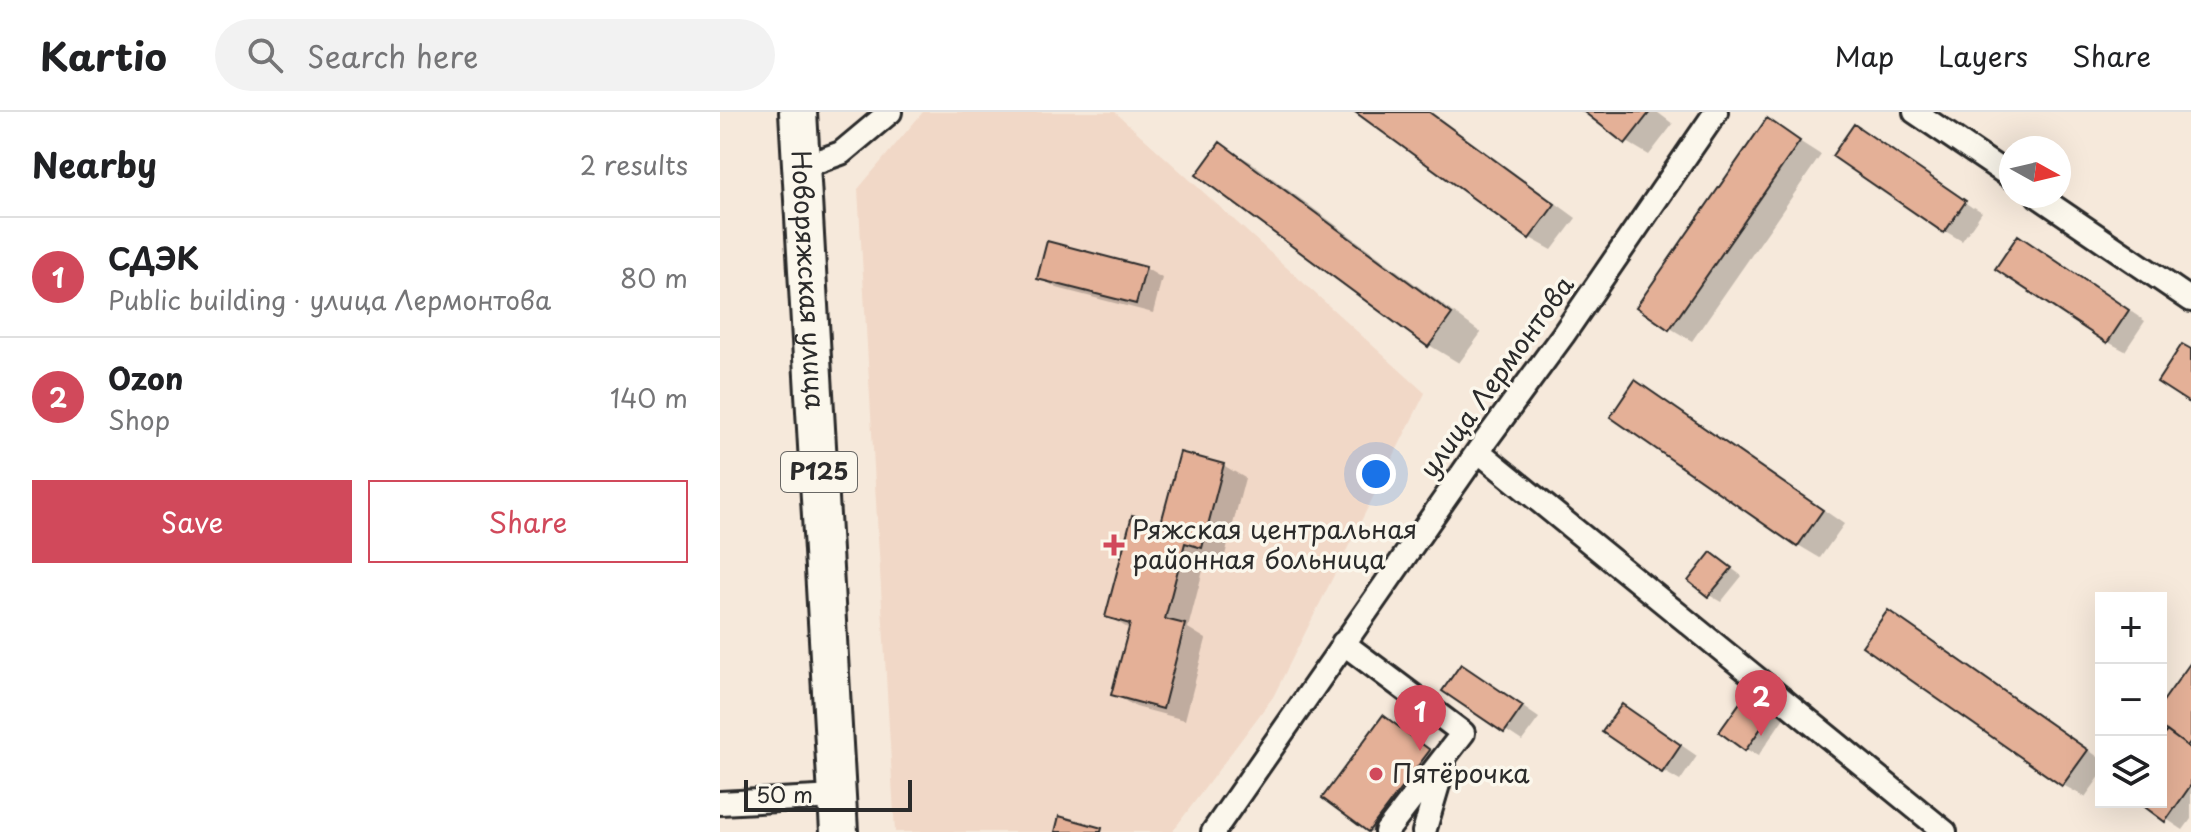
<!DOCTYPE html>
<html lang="en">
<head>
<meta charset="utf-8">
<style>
  body { margin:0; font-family:"Playpen Sans",sans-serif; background:#f2f2f2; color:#202124 }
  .controls { position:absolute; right:24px; bottom:24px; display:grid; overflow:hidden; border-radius:0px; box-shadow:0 8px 32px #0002 }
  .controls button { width:72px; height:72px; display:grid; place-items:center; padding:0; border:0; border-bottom:2px solid #e0e0e0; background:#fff; color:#202124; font:40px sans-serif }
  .compass { position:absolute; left:1279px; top:24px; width:72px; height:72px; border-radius:50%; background:#fff; box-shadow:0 8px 32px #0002; rotate:98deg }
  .scale { position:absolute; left:24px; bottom:20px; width:168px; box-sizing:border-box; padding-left:8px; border:4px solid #2b2b2b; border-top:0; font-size:22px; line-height:28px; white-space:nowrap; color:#2b2b2b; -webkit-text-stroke:6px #fbf7ec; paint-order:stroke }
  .you { position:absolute; left:656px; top:362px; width:28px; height:28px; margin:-20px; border:6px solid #fff; border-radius:50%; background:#1a73e8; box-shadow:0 0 0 12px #1a73e833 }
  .badge { display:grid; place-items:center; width:52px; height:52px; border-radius:50%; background:#d1495b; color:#fff; font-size:26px; font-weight:700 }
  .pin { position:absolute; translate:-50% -66px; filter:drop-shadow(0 2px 4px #0008) }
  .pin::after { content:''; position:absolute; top:42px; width:28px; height:24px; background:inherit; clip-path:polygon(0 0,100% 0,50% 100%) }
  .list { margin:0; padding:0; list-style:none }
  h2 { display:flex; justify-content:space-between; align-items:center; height:104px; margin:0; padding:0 32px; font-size:34px }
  h2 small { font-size:26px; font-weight:400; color:#757577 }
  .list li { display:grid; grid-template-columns:52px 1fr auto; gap:24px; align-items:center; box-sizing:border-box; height:120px; padding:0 32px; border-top:2px solid #e0e0e0 }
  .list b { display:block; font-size:30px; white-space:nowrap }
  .list p { margin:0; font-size:26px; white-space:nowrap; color:#757577 }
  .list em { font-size:26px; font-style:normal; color:#757577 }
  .actions { display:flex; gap:16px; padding:24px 32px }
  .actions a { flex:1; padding:18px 0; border:2px solid #d1495b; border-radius:0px; text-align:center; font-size:28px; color:#d1495b }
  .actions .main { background:#d1495b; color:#fff }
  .icon { flex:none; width:44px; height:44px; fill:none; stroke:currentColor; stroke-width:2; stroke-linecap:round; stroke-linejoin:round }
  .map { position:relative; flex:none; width:1471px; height:720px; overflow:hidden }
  header { display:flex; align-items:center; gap:48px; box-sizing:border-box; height:112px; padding:0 40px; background:#fff; border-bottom:2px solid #e0e0e0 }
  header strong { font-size:38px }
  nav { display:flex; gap:44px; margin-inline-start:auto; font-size:28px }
  .search { width:560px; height:72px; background:#f2f2f2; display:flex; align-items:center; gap:20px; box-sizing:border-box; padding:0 28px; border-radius:44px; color:#757577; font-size:30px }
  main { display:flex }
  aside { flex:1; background:#fff }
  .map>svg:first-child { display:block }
  .built { fill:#f1d8c7 }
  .shadow { fill:#0003 }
  .building { fill:#e4b097; stroke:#2b2b2b; stroke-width:2 }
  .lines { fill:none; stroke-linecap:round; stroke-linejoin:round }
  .minor-casing { stroke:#2b2b2b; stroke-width:28 }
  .primary-casing { stroke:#2b2b2b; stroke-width:42 }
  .minor { stroke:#fbf7ec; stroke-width:22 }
  .primary { stroke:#fbf7ec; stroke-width:36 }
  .poi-dot { fill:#d1495b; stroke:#fbf7ec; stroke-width:3 }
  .labels { text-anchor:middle; stroke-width:7; stroke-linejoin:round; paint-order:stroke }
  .shield { fill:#fbf7ec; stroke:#696865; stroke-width:2 }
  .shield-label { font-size:24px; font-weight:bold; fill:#2b2b2b }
  .street-label { font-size:26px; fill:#2b2b2b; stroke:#fbf7ec }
  .poi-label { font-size:26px; fill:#2b2b2b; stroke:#fbf7ec; text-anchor:start }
</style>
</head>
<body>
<header>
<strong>Kartio</strong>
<div class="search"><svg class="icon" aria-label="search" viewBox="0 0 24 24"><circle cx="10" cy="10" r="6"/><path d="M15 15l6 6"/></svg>Search here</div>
<nav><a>Map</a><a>Layers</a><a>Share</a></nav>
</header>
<main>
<aside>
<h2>Nearby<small>2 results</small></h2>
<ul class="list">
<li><span class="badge">1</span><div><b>СДЭК</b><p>Public building · улица Лермонтова</p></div><em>80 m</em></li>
<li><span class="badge">2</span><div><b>Ozon</b><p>Shop</p></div><em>140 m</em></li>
</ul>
<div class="actions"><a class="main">Save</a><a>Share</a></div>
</aside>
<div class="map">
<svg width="1471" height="720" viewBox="0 0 1471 720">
  <rect width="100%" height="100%" fill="#f6e9db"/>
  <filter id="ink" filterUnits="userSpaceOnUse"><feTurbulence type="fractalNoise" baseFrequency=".0125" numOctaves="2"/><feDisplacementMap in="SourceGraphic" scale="16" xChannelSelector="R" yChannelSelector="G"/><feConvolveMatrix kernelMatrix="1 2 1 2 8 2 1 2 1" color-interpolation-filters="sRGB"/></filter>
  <g filter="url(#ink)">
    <path class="built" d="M 203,0 L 395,0 L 705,281 L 553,585 L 452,720 L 175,720 L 138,77 Z"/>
    <path class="shadow" d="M 638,0 L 711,0 L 856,106 L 832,138 L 810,126 Z
      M 867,0 L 937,0 L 953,12 L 929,43 L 907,30 Z
      M 1048,9 L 1101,43 L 972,229 L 950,216 Z
      M 1150,25 L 1253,96 L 1254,95 L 1262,100 L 1242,129 L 1225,119 Z
      M 501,33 L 531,50 L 761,221 L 739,251 L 709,233 L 479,62 Z
      M 1316,136 L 1425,209 L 1405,239 L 1388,230 Z
      M 425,156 L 442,166 L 433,201 L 337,176 L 320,166 Z
      M 916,271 L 938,283 L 1124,412 L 1100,446 L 1078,433 L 892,304 Z
      M 503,353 L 525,366 L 504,447 L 487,443 L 468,516 L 486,527 L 465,608 L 416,595 L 393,582 L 411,518 L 387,504 L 443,414 Z
      M 992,442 L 1022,464 L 1001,490 L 989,483 Z
      M 1168,501 L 1191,513 L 1381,647 L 1381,663 L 1365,685 L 1343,673 L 1145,534 Z
      M 1471,554 L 1471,707 L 1463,718 L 1421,690 L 1441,690 L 1441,630 L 1449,619 L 1441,613 L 1441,596 Z
      M 758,564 L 819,606 L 802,629 L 725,578 Z
      M 1041,587 L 1065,604 L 1038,644 L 1026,637 Z
      M 919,604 L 977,644 L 960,669 L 943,659 Z
      M 663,606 L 680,615 L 726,649 L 674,720 L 651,720 L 604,686 Z"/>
    <path class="building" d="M 635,0 L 709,0 L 835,92 L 809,127 Z
      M 864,0 L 930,0 L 905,32 Z
      M 1047,6 L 1080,29 L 949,218 L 916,195 Z
      M 1134,12 L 1246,89 L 1224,121 L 1112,44 Z
      M 500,30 L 732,202 L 708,235 L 476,63 Z
      M 1298,123 L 1409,198 L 1387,231 L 1275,157 Z
      M 327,129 L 426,155 L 416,192 L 317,167 Z
      M 1462,232 L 1471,237 L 1471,292 L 1437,270 Z
      M 915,268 L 1103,398 L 1077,435 L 890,305 Z
      M 460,340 L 504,352 L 482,436 L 465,431 L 445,507 L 465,512 L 443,597 L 391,583 L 410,512 L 385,505 L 412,403 L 441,411 Z
      M 991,440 L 1012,456 L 988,485 L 968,469 Z
      M 1168,498 L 1368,638 L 1342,674 L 1142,534 Z
      M 1471,550 L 1471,629 L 1467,634 L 1441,615 L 1441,592 Z
      M 741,552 L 803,594 L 784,621 L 722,579 Z
      M 1029,578 L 1055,596 L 1025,639 L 999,620 Z
      M 902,592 L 961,633 L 942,661 L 882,620 Z
      M 663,603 L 710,638 L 648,720 L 602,686 Z
      M 1447,619 L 1471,637 L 1471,673 L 1445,710 L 1418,690 L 1441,690 L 1441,627 Z
      M 339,704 L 382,716 L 381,720 L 335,720 Z"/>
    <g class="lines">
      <defs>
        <path id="minor" d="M 1195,0 L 1291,65
          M 82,55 L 121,41 L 170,0
          M 1318,84 L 1471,188
          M 758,339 L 1225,720
          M 623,531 L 743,621 L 666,720
          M 0,691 L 117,685
          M 493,720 L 758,339 L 843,223 L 996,0
          M 704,720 L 724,652"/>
        <g id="primary">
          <path id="s1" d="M 78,0 L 119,720"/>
        </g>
      </defs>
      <use href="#minor" class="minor-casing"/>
      <use href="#primary" class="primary-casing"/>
      <use href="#minor" class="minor"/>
      <use href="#primary" class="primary"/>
    </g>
  </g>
  <g class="poi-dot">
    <path d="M390 421h8v8h8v8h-8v8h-8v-8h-8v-8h8z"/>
    <circle cx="656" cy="662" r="8"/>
  </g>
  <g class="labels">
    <rect class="shield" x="61" y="340" width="76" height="40" rx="6"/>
    <g class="shield-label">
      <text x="99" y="368">Р125</text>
    </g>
    <g class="street-label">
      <text dy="9" stroke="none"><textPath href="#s1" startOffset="168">Новоряжская улица</textPath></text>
      <text transform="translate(777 265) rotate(-54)" y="9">улица Лермонтова</text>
    </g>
    <g class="poi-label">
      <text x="412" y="427">Ряжская центральная<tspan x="412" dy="30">районная больница</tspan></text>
      <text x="672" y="671">Пятёрочка</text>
    </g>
  </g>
</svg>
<div class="controls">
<button>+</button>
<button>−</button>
<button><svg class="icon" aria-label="layers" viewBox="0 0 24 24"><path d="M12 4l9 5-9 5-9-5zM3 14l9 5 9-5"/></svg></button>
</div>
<svg class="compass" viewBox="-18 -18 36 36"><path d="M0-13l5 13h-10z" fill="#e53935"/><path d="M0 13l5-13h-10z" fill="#757577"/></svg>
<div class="scale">50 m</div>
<div class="you"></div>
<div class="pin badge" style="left:700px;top:639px">1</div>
<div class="pin badge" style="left:1041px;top:624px">2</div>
</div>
</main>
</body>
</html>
